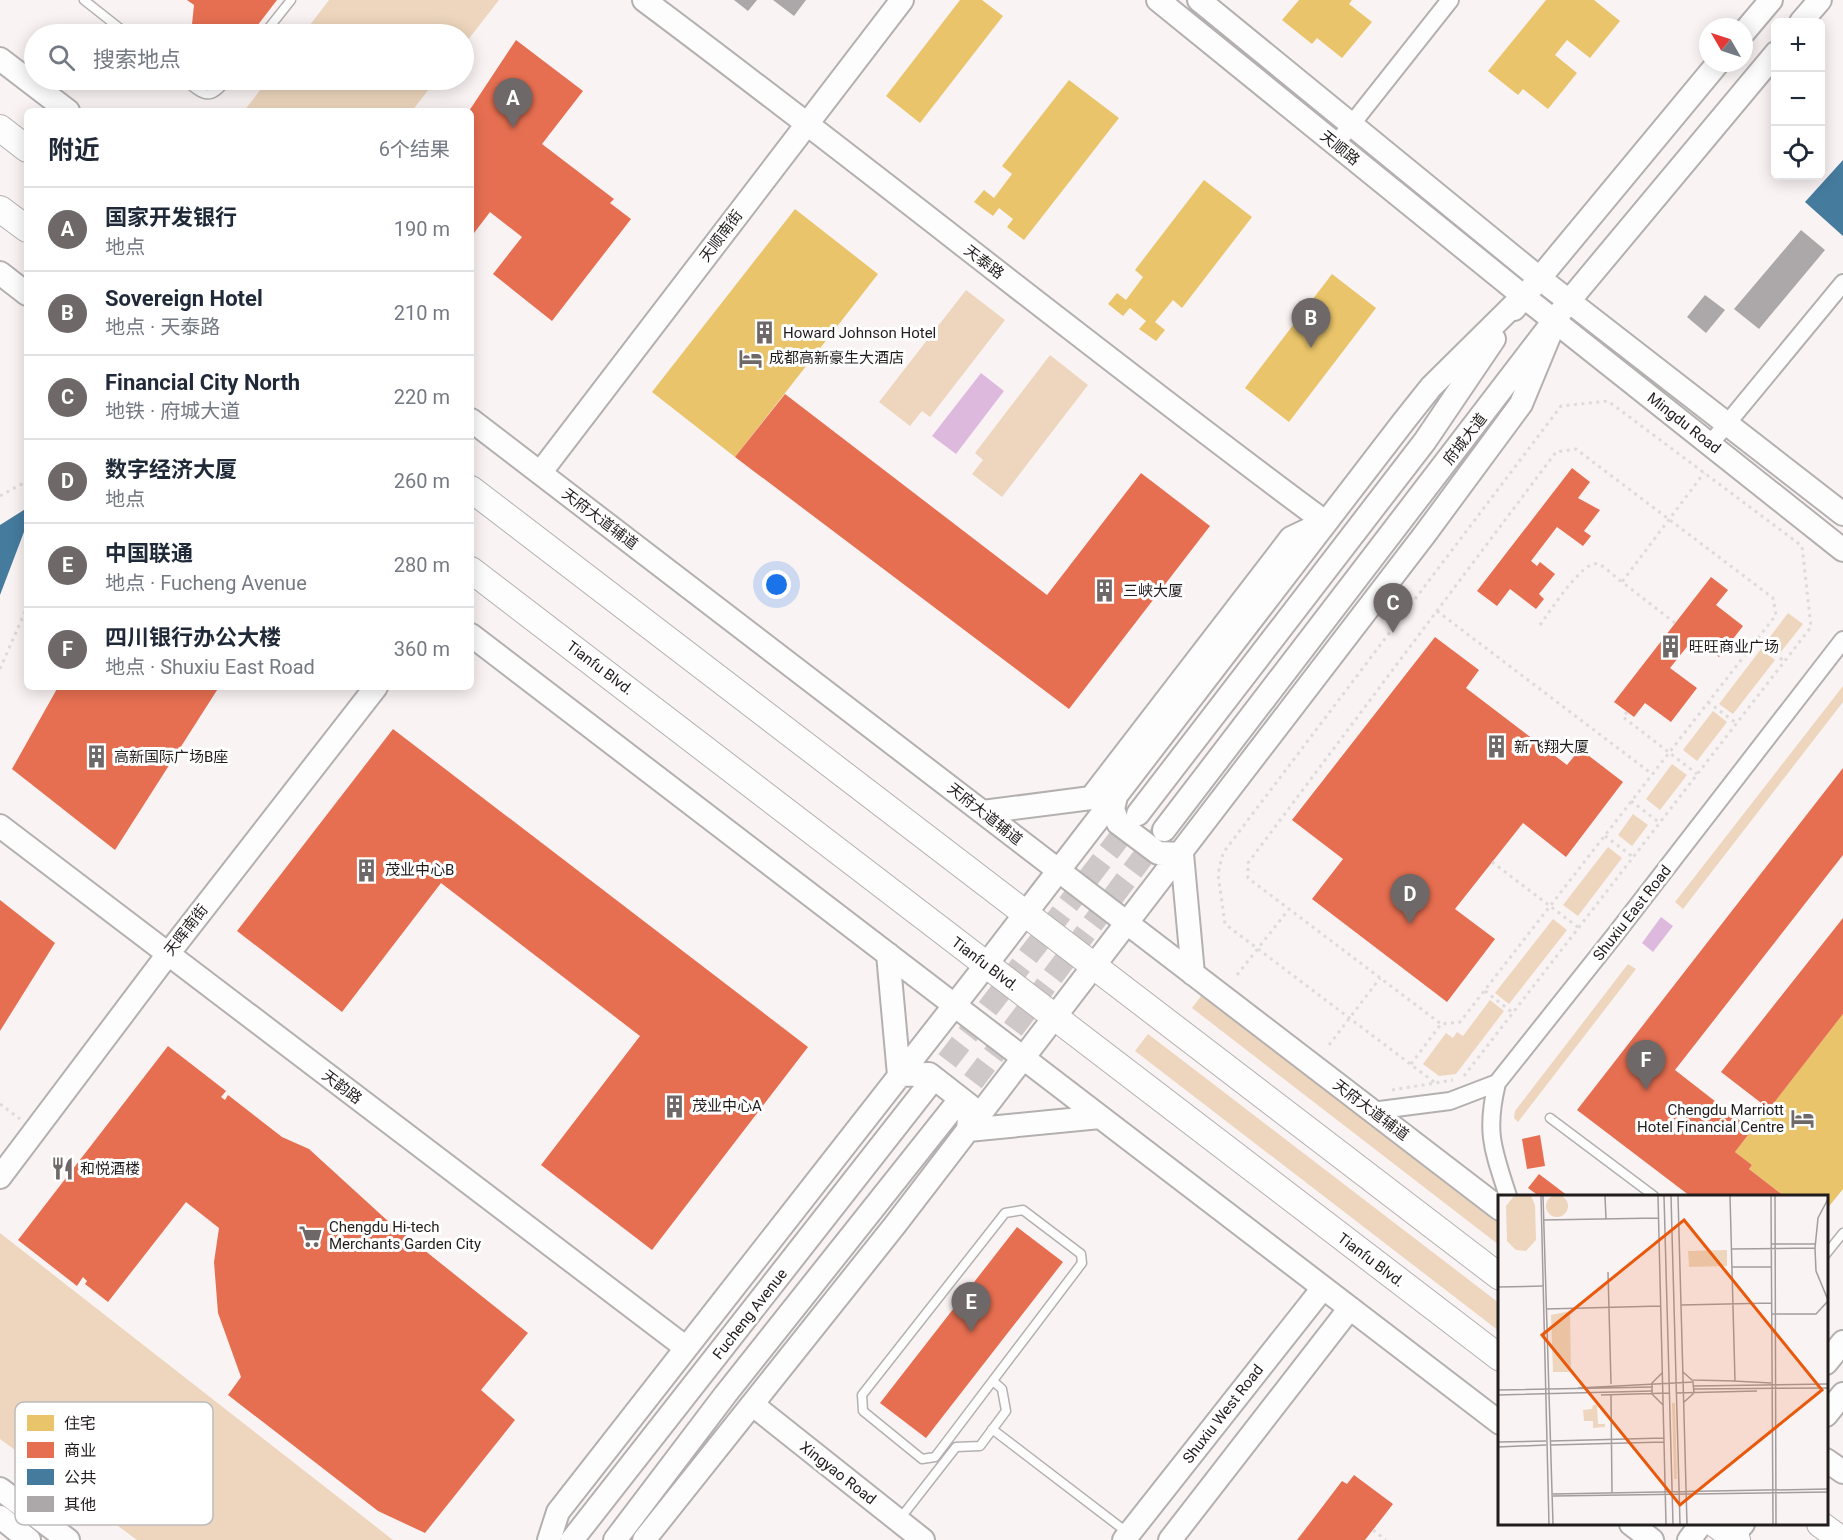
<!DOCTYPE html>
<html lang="zh">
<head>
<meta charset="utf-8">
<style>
  body { margin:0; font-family:Roboto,"Noto Sans SC",sans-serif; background:#f6f6f7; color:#1f2937 }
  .controls { position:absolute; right:18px; top:18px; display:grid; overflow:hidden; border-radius:9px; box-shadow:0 3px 15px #0003 }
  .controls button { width:54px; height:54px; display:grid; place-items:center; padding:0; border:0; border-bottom:2px solid #e0e1e3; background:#fff; color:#1f2937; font:30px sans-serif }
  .compass { position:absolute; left:1699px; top:18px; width:54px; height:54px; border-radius:50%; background:#fff; box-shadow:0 3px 15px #0003; rotate:309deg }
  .you { position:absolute; left:777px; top:585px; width:21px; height:21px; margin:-15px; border:4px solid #fff; border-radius:50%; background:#1a73e8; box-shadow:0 0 0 9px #1a73e833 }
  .badge { display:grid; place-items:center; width:39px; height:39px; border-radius:50%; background:#6e6868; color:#fff; font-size:20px; font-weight:700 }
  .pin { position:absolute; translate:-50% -50px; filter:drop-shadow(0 2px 3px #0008) }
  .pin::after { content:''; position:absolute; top:32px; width:21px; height:18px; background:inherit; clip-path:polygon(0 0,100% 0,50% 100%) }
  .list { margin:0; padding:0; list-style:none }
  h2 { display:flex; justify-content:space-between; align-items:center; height:78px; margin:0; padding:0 24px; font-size:26px }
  h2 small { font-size:20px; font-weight:400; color:#747a83 }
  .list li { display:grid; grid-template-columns:39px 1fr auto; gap:18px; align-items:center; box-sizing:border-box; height:84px; padding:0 24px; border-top:2px solid #e0e1e3 }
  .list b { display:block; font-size:22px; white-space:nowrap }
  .list p { margin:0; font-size:20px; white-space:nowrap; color:#747a83 }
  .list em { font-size:20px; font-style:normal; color:#747a83 }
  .icon { flex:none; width:33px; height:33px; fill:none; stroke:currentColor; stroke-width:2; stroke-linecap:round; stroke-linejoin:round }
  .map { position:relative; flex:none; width:1843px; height:1540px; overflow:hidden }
  .search { position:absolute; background:#fff; box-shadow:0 3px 15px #0003; left:24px; top:24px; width:450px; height:66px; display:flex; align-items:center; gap:15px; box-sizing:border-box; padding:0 21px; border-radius:33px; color:#747a83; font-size:22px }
  .panel { position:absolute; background:#fff; box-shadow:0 3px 15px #0003; left:24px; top:108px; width:450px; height:582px; border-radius:9px }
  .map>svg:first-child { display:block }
  .green { fill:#edd6bd }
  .water { fill:#ddb9de }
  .homes { fill:#e9c46a }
  .shops { fill:#e76f51 }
  .public { fill:#457b9d }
  .building { fill:#aca7a8 }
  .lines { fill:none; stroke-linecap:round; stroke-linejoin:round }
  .secondary-tunnel { stroke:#cfc8c8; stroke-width:22; stroke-dasharray:22 11; stroke-linecap:butt }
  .lane-casing { stroke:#b5b0b0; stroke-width:11 }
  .street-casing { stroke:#b5b0b0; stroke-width:20 }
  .secondary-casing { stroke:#b5b0b0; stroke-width:26 }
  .primary-casing { stroke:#b5b0b0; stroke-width:28 }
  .path { stroke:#dedbdb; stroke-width:3; stroke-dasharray:3 4.5; stroke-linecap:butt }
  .lane { stroke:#fefdfd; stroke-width:8 }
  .street { stroke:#fefdfd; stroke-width:16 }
  .secondary { stroke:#fefdfd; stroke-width:22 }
  .primary { stroke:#fefdfd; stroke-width:26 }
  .labels { text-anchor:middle; stroke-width:6; stroke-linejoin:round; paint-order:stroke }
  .street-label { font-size:15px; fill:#221d1d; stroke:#fff }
  .poi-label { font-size:15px; fill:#221d1d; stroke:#fff; text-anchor:start }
  .inset-road { fill:none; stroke:#a49d9d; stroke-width:1.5 }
  .view { fill:#e8590c; fill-opacity:0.15; stroke:#e8590c; stroke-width:3 }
  .inset-edge { fill:none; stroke:#221d1d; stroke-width:3 }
  .key { fill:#fff; stroke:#bdbbbb; stroke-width:1.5 }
  .key-label { font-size:16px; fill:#221d1d }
</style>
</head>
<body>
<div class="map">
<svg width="1843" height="1540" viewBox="0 0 1843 1540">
  <rect width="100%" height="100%" fill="#faf3f3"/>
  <path class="green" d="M 329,0 L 499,0 L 464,45 L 464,34 L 303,34 Z
    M 268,80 L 436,80 L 412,111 L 244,111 Z
    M 966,290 L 1005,320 L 930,417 L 922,411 L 910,426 L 879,402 Z
    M 1050,355 L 1088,385 L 1002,497 L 972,474 L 983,460 L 975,453 Z
    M 1788,613 L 1803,624 L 1780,653 L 1766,642 Z
    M 1761,649 L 1775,660 L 1733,714 L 1719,704 Z
    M 1843,686 L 1843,702 L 1683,909 L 1675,902 Z
    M 1713,711 L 1727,722 L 1697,761 L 1683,750 Z
    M 1672,764 L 1687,775 L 1660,810 L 1646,799 Z
    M 1633,814 L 1648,825 L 1632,846 L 1618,835 Z
    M 1608,847 L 1622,858 L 1578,916 L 1563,905 Z
    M 1553,919 L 1567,930 L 1509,1004 L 1495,993 Z
    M 1628,964 L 1636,969 L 1518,1122 L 1514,1118 L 1515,1111 Z
    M 1207,988 L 1499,1213 L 1499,1245 L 1192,1008 Z
    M 1490,1000 L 1504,1011 L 1456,1074 L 1439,1076 L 1423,1064 L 1446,1033 L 1453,1038 L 1457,1032 L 1463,1036 Z
    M 1148,1034 L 1499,1303 L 1499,1331 L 1135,1051 Z
    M 0,1233 L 393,1540 L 137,1540 L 0,1439 Z"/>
  <path class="water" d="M 981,373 L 1004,391 L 956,454 L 932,436 Z
    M 1661,917 L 1673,926 L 1653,952 L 1642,943 Z"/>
  <path class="homes" d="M 960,0 L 982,0 L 1003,16 L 920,123 L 886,96 Z
    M 1299,0 L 1352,0 L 1349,4 L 1372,22 L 1342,58 L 1317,38 L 1312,44 L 1282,20 Z
    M 1546,0 L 1594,0 L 1620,21 L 1590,58 L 1567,40 L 1555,55 L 1577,73 L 1548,109 L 1523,89 L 1518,95 L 1488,71 Z
    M 1069,80 L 1119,118 L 1024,240 L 1007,227 L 1013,219 L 999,208 L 993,216 L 974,202 L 984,190 L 994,198 L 1012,174 L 1002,166 Z
    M 1204,180 L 1252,217 L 1182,308 L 1173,300 L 1155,322 L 1165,330 L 1156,341 L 1139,329 L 1146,321 L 1130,308 L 1123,316 L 1108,304 L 1117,293 L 1126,300 L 1143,277 L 1135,270 Z
    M 795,209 L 878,274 L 735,457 L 652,392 Z
    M 1332,274 L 1376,308 L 1289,422 L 1245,388 Z
    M 1843,1014 L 1843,1189 L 1826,1210 L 1826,1196 L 1784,1196 L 1749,1169 L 1752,1165 L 1735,1152 Z"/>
  <path class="shops" d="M 187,0 L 277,0 L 251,34 L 191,34 L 194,5 Z
    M 516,40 L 583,91 L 542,144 L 614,199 L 610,203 L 631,219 L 552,321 L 493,274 L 522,237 L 490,212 L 471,237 L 471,111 L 469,111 Z
    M 785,394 L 1047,595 L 1141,473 L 1210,526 L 1069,709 L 735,457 Z
    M 1572,468 L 1590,482 L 1578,498 L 1600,510 L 1584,531 L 1591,536 L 1583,546 L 1557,527 L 1531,561 L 1537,566 L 1540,562 L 1555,574 L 1539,594 L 1544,599 L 1536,609 L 1510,589 L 1497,606 L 1477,591 Z
    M 1711,577 L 1728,590 L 1716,605 L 1743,626 L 1719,657 L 1694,638 L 1670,668 L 1697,688 L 1671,722 L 1645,703 L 1634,717 L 1614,702 Z
    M 1435,637 L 1479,670 L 1466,688 L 1567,765 L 1580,749 L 1623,782 L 1566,857 L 1523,823 L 1455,909 L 1495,939 L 1447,1002 L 1312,899 L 1343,859 L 1292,820 Z
    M 58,687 L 219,687 L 115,850 L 12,769 Z
    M 393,729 L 808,1047 L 652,1250 L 541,1165 L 640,1036 L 441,883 L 342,1012 L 237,931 Z
    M 1843,768 L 1843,855 L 1675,1070 L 1752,1130 L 1735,1152 L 1752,1165 L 1749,1169 L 1784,1196 L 1690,1196 L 1577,1110 Z
    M 0,900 L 55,943 L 0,1031 Z
    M 1843,918 L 1843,1014 L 1769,1109 L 1721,1072 Z
    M 168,1046 L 226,1091 L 221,1097 L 225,1100 L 228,1095 L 282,1137 L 309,1149 L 389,1222 L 528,1333 L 481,1390 L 515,1420 L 425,1533 L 378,1511 L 228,1395 L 241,1377 L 218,1313 L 214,1262 L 219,1228 L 186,1202 L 108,1302 L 85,1284 L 87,1281 L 83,1277 L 77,1286 L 18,1240 Z
    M 1540,1135 L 1545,1166 L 1527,1169 L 1522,1139 Z
    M 1539,1174 L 1568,1196 L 1539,1196 L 1528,1188 Z
    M 1017,1227 L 1063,1262 L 926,1438 L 880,1403 Z
    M 1354,1475 L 1393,1504 L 1365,1540 L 1297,1540 L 1342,1481 L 1347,1484 Z"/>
  <path class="public" d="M 1843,160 L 1843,236 L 1805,202 Z
    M 27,508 L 27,524 L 0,595 L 0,525 Z"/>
  <path class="building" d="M 734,0 L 757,0 L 748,11 Z
    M 773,0 L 806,0 L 794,16 Z
    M 1801,230 L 1825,250 L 1759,329 L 1734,309 Z
    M 1705,295 L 1725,310 L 1706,333 L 1687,317 Z"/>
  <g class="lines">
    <path class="secondary-tunnel" d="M 927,1087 L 1137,815
      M 953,1108 L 1162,832"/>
    <defs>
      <path id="lane" d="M 84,0 L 127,34
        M 264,34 L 291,0
        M 184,80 C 204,96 210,102 227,80
        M 1550,1118 L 1654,1196
        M 1023,1210 L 1081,1254 L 1082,1263 L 935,1457 L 922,1459 L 863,1411 L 862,1395 L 1005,1213 Z
        M 1826,1254 L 1843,1233
        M 992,1429 L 1128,1533
        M 899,1520 L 956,1447 L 980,1446 L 1006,1411 L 1002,1389 L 993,1381"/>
      <path id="street" d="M 1336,144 L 1450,0
        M 1711,443 L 1843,283
        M 1497,1083 C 1485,1132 1493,1150 1508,1196
        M 1372,1111 L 1450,1101 L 1497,1083 L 1614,936 L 1843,640"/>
      <path id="secondary" d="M 644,0 C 873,171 1095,352 1325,522 L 1291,538 L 1091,798 L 983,812
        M 1158,0 L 1523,296 L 1843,550
        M 1199,0 L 1538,277 L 1843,514
        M 1801,22 L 1820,0
        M 1744,32 L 1771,0
        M 0,59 L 68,111
        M 0,273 L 27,294
        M 1514,309 L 1718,63
        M 471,420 L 1500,1209
        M 540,473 L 902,0
        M 471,635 L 1500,1423
        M 1117,792 L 1113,809 L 1118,823 L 1158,853 L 1182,854 L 1193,974
        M 1138,814 L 1425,441 L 1494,339
        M 0,826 L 685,1347
        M 1164,830 L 1569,301 L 1776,53
        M 888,954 L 899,1075 L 929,1074 L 970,1106 L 968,1130 L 1100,1117
        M 0,1177 L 168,954 L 376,687
        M 1826,1363 L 1843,1342
        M 753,1405 L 923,1540
        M 1826,1415 L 1843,1394
        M 1826,1460 L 1843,1472
        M 0,1489 L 68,1540
        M 0,1517 L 29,1540
        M 1631,1524 L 1652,1540
        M 549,1540 L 558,1512 L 986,965 L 1404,421 L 1431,387 L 1523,296
        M 572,1540 L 927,1087
        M 615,1540 L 725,1395 L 953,1108
        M 644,1540 L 895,1225 L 1425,534 L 1521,404 L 1555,322
        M 1124,1540 L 1323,1288
        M 1170,1540 L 1350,1308
        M 1689,1540 L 1701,1524
        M 1728,1540 L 1743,1524"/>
      <path id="primary" d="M 0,128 L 27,149
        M 0,209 L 27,229
        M 471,489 L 1500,1277
        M 471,570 L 1500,1358
        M 1715,1524 L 1737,1540
        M 1820,1524 L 1842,1540"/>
    </defs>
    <use href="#lane" class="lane-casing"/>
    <use href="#street" class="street-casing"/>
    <use href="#secondary" class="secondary-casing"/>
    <use href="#primary" class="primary-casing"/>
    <path class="path" d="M 0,496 L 27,481
      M 1437,611 L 1652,774
      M 1675,623 L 1622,582 L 1704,473
      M 1540,625 C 1549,613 1583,559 1598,564 C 1606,567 1615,577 1622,582
      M 1756,640 L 1784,661
      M 0,669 L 27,607
      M 1708,702 L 1736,723
      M 1627,712 L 1623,717 L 1697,774
      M 1631,801 L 1660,823
      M 1605,836 L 1633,857
      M 1492,862 L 1579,928
      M 1237,975 L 1289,909
      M 1485,991 L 1513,1013
      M 1329,1045 L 1380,978
      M 1411,1064 L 1441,1024 L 1460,1022 L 1776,615 L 1773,598 L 1576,449 L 1556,452 L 1248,863 L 1248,878 L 1441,1024
      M 1434,1082 L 1225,924 L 1218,874 L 1223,853 L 1561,406 L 1608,401 L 1802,546 L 1811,627 L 1464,1076
      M 1392,1090 L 1453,1080
      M 0,1104 L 20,1119
      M 1373,1530 L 1386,1540"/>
    <use href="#lane" class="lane"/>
    <use href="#street" class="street"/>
    <use href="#secondary" class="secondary"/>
    <use href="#primary" class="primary"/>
  </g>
  <defs>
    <symbol id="building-bare" viewBox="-9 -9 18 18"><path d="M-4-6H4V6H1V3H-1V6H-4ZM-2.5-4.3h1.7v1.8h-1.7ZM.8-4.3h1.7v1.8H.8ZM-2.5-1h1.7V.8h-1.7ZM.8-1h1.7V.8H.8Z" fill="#6e6868" stroke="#fff" stroke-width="2.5" paint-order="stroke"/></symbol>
    <symbol id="hotel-bare" viewBox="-9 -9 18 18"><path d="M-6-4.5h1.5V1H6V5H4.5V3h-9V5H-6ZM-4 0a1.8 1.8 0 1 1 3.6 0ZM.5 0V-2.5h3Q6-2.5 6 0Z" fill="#6e6868" stroke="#fff" stroke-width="2.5" paint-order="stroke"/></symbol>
    <symbol id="restaurant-bare" viewBox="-9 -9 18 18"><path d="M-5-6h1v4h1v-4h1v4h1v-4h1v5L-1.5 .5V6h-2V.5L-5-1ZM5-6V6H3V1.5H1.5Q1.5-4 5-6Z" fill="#6e6868" stroke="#fff" stroke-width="2.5" paint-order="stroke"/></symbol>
    <symbol id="supermarket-bare" viewBox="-9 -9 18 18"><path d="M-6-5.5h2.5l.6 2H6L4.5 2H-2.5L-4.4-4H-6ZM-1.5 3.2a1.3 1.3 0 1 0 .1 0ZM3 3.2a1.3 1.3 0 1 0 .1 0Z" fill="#6e6868" stroke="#fff" stroke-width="2.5" paint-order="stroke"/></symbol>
  </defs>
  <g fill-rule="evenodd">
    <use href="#building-bare" x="748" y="316" width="33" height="33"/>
    <use href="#hotel-bare" x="734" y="342" width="33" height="33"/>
    <use href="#building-bare" x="1088" y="574" width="33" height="33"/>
    <use href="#building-bare" x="1654" y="630" width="33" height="33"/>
    <use href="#building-bare" x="1480" y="730" width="33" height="33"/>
    <use href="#building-bare" x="80" y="740" width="33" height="33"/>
    <use href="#building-bare" x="350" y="854" width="33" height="33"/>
    <use href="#building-bare" x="658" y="1090" width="33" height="33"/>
    <use href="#hotel-bare" x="1786" y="1102" width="33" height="33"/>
    <use href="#restaurant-bare" x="46" y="1152" width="33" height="33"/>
    <use href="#supermarket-bare" x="294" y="1220" width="33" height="33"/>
  </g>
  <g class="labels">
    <g class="street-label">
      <text transform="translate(1340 148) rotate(39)" y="5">天顺路</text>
      <text transform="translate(721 236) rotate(-53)" y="5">天顺南街</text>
      <text transform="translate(984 262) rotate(37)" y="5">天泰路</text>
      <text transform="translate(1684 423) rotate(38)" y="5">Mingdu Road</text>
      <text transform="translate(1465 439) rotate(-52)" y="5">府城大道</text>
      <text transform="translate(600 519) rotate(37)" y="5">天府大道辅道</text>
      <text transform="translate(600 668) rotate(37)" y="5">Tianfu Blvd.</text>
      <text transform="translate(985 814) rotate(38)" y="5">天府大道辅道</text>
      <text transform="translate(1632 913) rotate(-52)" y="5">Shuxiu East Road</text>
      <text transform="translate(186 930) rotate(-52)" y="5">天晖南街</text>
      <text transform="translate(985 964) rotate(37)" y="5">Tianfu Blvd.</text>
      <text transform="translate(342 1087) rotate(37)" y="5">天韵路</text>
      <text transform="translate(1371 1110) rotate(37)" y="5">天府大道辅道</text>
      <text transform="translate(1371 1260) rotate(37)" y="5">Tianfu Blvd.</text>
      <text transform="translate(750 1314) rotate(-52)" y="5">Fucheng Avenue</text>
      <text transform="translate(1223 1414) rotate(-52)" y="5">Shuxiu West Road</text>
      <text transform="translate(838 1473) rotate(38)" y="5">Xingyao Road</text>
    </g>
    <g class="poi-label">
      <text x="783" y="338">Howard Johnson Hotel</text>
      <text x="769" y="363">成都高新豪生大酒店</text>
      <text x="1123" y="596">三峡大厦</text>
      <text x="1689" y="652">旺旺商业广场</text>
      <text x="1514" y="752">新飞翔大厦</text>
      <text x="114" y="762">高新国际广场B座</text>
      <text x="385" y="875">茂业中心B</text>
      <text x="692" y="1111">茂业中心A</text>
      <text x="1784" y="1115" text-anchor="end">Chengdu Marriott<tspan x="1784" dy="17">Hotel Financial Centre</tspan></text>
      <text x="80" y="1174">和悦酒楼</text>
      <text x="329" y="1232">Chengdu Hi-tech<tspan x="329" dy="17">Merchants Garden City</tspan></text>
    </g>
  </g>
  <g transform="translate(1498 1195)">
    <rect width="330" height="330" fill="#faf3f3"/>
    <path d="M48 11a11 11 0 1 1 22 0a11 11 0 1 1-22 0ZM 16,1 L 33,1 L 37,10 L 38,45 L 28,56 L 18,55 L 9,46 L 8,11 ZM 229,55 L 229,71 L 191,72 L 190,56 ZM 72,116 L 73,177 L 55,177 L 53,120 ZM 174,208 L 177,208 L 179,284 L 176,284 ZM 95,210 L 99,210 L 100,229 L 107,229 L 107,232 L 95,233 L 95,226 L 86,226 L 85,215 L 94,214 Z" fill="#edd6bd"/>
    <path class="inset-road" d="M 43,1 L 51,329M 45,1 L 55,329M 107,1 L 108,24M 160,1 L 168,329M 166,1 L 175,329M 173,1 L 182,329M 180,1 L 189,329M 273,1 L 275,329M 277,1 L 278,329M 330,4 L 320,23 L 317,53 L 318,76 L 330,105M 45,25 L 160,23M 274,49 L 317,49M 233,54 L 317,53M 234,72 L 273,72M 110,77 L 113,189M 0,92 L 46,91M 183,110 L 274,108M 48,114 L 163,111M 274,119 L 318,119 L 330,106M 185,177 L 194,185 L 237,186 L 232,1M 164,178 L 154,188 L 154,199 L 165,210M 235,186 L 273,188M 196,191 L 330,189M 80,193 L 196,187M 196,194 L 330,193M 0,195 L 155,192M 178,198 L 259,196M 0,200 L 155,196M 103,200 L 172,198M 113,200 L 114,298M 185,208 L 196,198 L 195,188M 53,246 L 166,243M 0,247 L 48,246M 53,250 L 166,247M 0,252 L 48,250M 55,299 L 330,294M 55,301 L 330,297"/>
    <path class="view" d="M 186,25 L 324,195 L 182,310 L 44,140 Z"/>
    <rect width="330" height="330" class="inset-edge"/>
  </g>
  <rect x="15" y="1402" width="198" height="123" rx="9" class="key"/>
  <rect x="27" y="1415" width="27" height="16" fill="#e9c46a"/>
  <rect x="27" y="1442" width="27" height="16" fill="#e76f51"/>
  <rect x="27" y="1469" width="27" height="16" fill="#457b9d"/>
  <rect x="27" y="1496" width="27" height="16" fill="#aca7a8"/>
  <g class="key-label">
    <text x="64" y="1429">住宅</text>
    <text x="64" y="1456">商业</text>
    <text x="64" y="1483">公共</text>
    <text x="64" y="1510">其他</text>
  </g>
</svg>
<div class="controls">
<button>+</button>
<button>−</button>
<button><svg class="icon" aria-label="locate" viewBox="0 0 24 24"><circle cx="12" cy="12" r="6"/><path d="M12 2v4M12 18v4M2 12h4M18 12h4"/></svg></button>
</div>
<svg class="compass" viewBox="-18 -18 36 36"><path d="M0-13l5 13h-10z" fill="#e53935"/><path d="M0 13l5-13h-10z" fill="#747a83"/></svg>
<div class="you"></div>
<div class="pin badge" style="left:513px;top:128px">A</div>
<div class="pin badge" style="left:1311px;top:348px">B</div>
<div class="pin badge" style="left:1393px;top:633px">C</div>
<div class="pin badge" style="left:1410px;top:924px">D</div>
<div class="pin badge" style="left:971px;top:1332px">E</div>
<div class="pin badge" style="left:1646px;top:1090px">F</div>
<div class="search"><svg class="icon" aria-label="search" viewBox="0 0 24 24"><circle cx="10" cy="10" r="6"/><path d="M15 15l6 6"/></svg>搜索地点</div>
<section class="panel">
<h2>附近<small>6个结果</small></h2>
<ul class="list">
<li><span class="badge">A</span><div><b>国家开发银行</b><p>地点</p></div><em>190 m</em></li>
<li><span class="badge">B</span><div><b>Sovereign Hotel</b><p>地点 · 天泰路</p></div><em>210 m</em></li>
<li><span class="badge">C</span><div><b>Financial City North</b><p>地铁 · 府城大道</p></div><em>220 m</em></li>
<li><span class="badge">D</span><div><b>数字经济大厦</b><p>地点</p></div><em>260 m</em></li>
<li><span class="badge">E</span><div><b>中国联通</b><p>地点 · Fucheng Avenue</p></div><em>280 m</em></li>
<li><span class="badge">F</span><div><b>四川银行办公大楼</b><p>地点 · Shuxiu East Road</p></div><em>360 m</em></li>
</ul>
</section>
</div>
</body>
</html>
